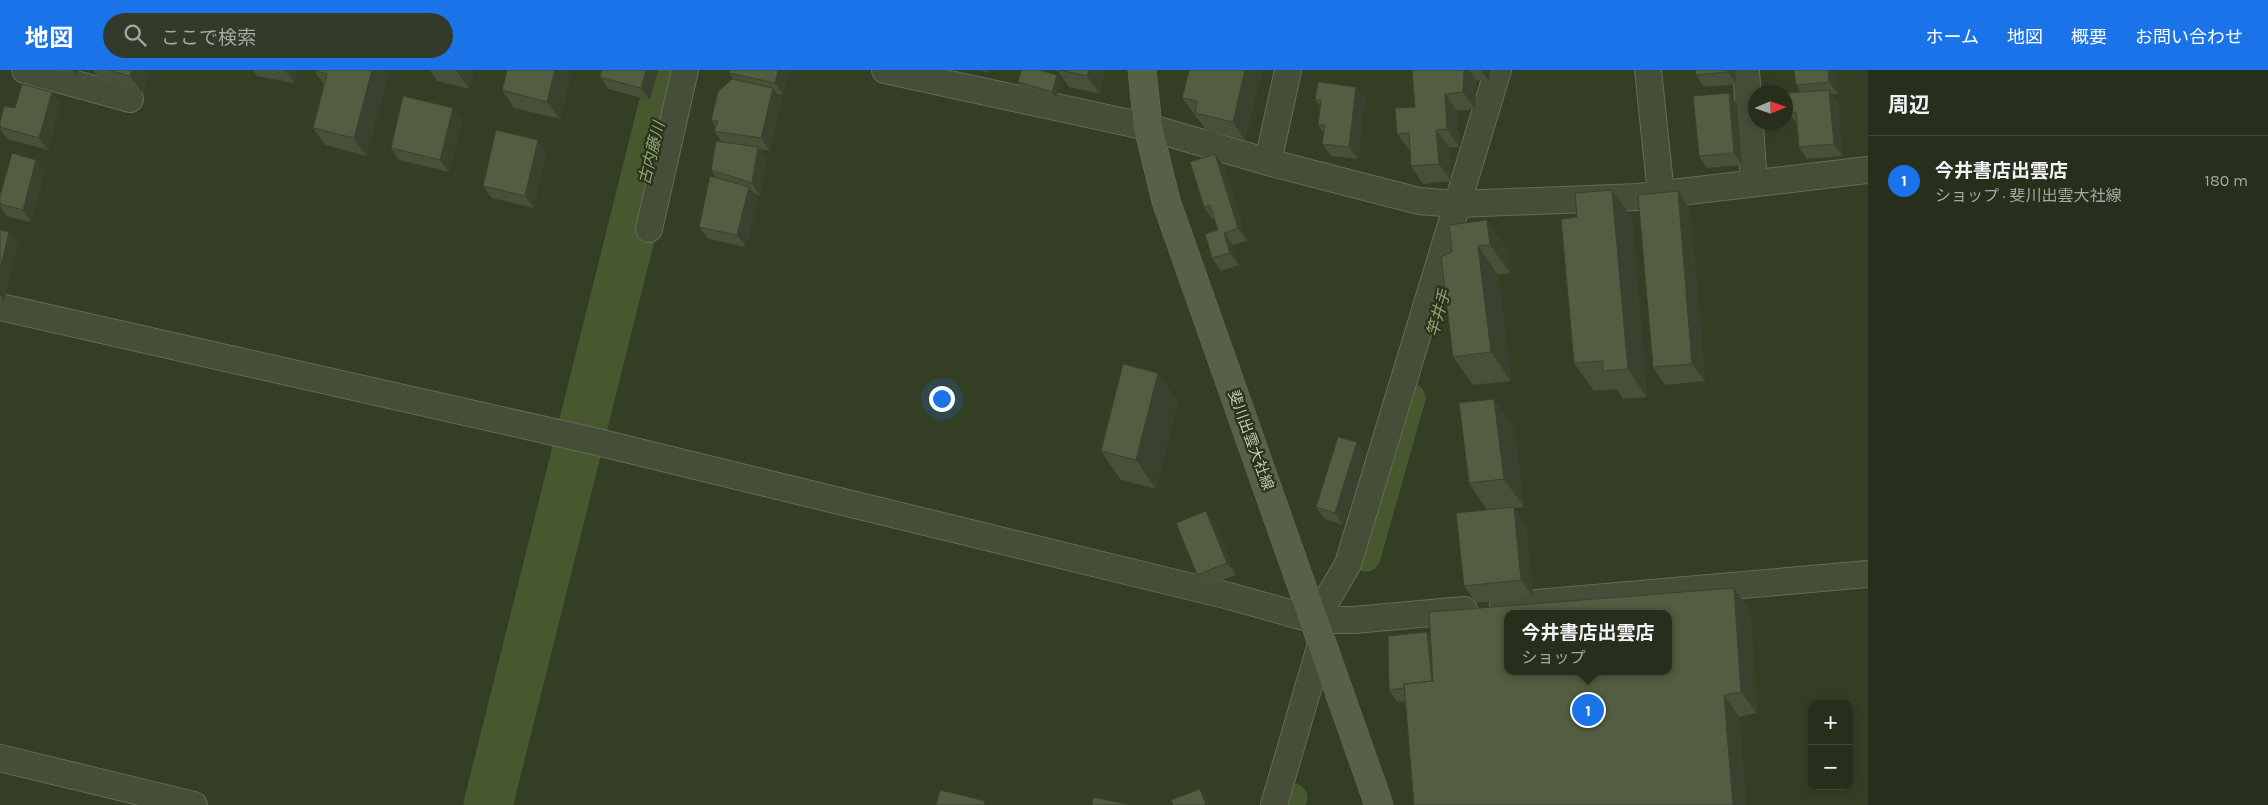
<!DOCTYPE html>
<html lang="ja">
<head>
<meta charset="utf-8">
<style>
  body { margin:0; font-family:Karla,"Noto Sans JP",sans-serif; background:#333a29; color:#f1f3f6 }
  .controls { position:absolute; right:15px; bottom:15px; display:grid; overflow:hidden; border-radius:10px; box-shadow:0 2px 8px #0003 }
  .controls button { width:45px; height:45px; display:grid; place-items:center; padding:0; border:0; border-bottom:1px solid #434a3b; background:#272e1c; color:#f1f3f6; font:25px sans-serif }
  .compass { position:absolute; left:1748px; top:15px; width:45px; height:45px; border-radius:50%; background:#272e1c; box-shadow:0 2px 8px #0003; rotate:88deg }
  .you { position:absolute; left:941px; top:328px; width:18px; height:18px; margin:-12px; border:4px solid #fff; border-radius:50%; background:#1a73e8; box-shadow:0 0 0 8px #1a73e833 }
  .badge { display:grid; place-items:center; width:32px; height:32px; border-radius:50%; background:#1a73e8; color:#fff; font-size:16px; font-weight:700 }
  .pin { position:absolute; translate:-50% -50%; border:2px solid #fff; box-shadow:0 1px 5px #0006 }
  .popup { position:absolute; left:1504px; top:540px; width:168px; height:65px; box-sizing:border-box; display:grid; place-content:center; border-radius:10px; background:#272e1c; filter:drop-shadow(0 1px 4px #0005); font-size:16px; white-space:nowrap; color:#a4a8a3 }
  .popup b { font-size:19px; color:#f1f3f6 }
  .popup::after { content:''; position:absolute; left:50%; top:100%; margin-left:-10px; border:10px solid transparent; border-top-color:#272e1c }
  .list { margin:0; padding:0; list-style:none }
  h2 { display:flex; justify-content:space-between; align-items:center; height:65px; margin:0; padding:0 20px; font-size:21px }
  h2 small { font-size:16px; font-weight:400; color:#a4a8a3 }
  .list li { display:grid; grid-template-columns:32px 1fr auto; gap:15px; align-items:center; box-sizing:border-box; height:90px; padding:0 20px; border-top:1px solid #434a3b }
  .list b { display:block; font-size:19px; white-space:nowrap }
  .list p { margin:0; font-size:16px; white-space:nowrap; color:#a4a8a3 }
  .list em { font-size:16px; font-style:normal; color:#a4a8a3 }
  .icon { flex:none; width:28px; height:28px; fill:none; stroke:currentColor; stroke-width:2; stroke-linecap:round; stroke-linejoin:round }
  .map { position:relative; flex:none; width:1868px; height:735px; overflow:hidden }
  header { display:flex; align-items:center; gap:30px; box-sizing:border-box; height:70px; padding:0 25px; background:#1a73e8; color:#fff }
  header strong { font-size:24px }
  nav { display:flex; gap:28px; margin-inline-start:auto; font-size:18px }
  .search { width:350px; height:45px; background:#333a29; display:flex; align-items:center; gap:12px; box-sizing:border-box; padding:0 18px; border-radius:28px; color:#a4a8a3; font-size:19px }
  main { display:flex }
  aside { flex:1; background:#272e1c }
  .map>svg:first-child { display:block }
  .lines { fill:none; stroke-linecap:round; stroke-linejoin:round }
  .canal { stroke:#47582e; stroke-width:29 }
  .river { stroke:#47582e; stroke-width:49 }
  .street-casing { stroke:#636c57; stroke-width:28 }
  .secondary-casing { stroke:#636c57; stroke-width:29 }
  .street { stroke:#464e39; stroke-width:26 }
  .secondary { stroke:#566147; stroke-width:28 }
  .wall { fill:#475038 }
  .shaded-wall { fill:#3a412e }
  .building { fill:#535d41; stroke:#3a412e; fill-rule:evenodd }
  .labels { text-anchor:middle; stroke-width:4.5; stroke-linejoin:round; paint-order:stroke }
  .street-label { font-size:15px; fill:#c0c9b5; stroke:#2b331e }
  .water-label { font-size:16px; font-style:italic; fill:#92a76e; stroke:#2b331e }
</style>
</head>
<body>
<header>
<strong>地図</strong>
<div class="search"><svg class="icon" aria-label="search" viewBox="0 0 24 24"><circle cx="10" cy="10" r="6"/><path d="M15 15l6 6"/></svg>ここで検索</div>
<nav><a>ホーム</a><a>地図</a><a>概要</a><a>お問い合わせ</a></nav>
</header>
<main>
<div class="map">
<svg width="1868" height="735" viewBox="0 0 1868 735">
  <rect width="100%" height="100%" fill="#343e25"/>
  <g class="lines">
    <path class="canal" d="M 1366,487 L 1411,328
      M 1290,735 L 1293,728"/>
    <path class="river" d="M 488,735 L 672,0"/>
    <defs>
      <path id="street" d="M 25,0 L 130,29
        M 885,0 L 1148,57 L 1268,92 L 1419,131 L 1457,134 L 1638,127 L 1868,100
        M 1648,0 L 1661,124
        M 1746,0 L 1754,113
        M 1268,92 L 1288,0
        M 649,159 L 685,0
        M 0,237 L 589,370 L 1229,526 L 1315,550 L 1354,550 L 1464,540
        M 1503,536 L 1868,504
        M 1315,550 L 1348,494 L 1498,0
        M 0,688 L 194,735
        M 1274,735 L 1321,574"/>
      <path id="secondary" d="M 1142,0 L 1148,57 L 1166,131 L 1379,735"/>
    </defs>
    <use href="#street" class="street-casing"/>
    <use href="#secondary" class="secondary-casing"/>
    <use href="#street" class="street"/>
    <use href="#secondary" class="secondary"/>
  </g>
  <path class="wall" d="M 55,0 L 79,0 L 77,6 Z
    M 93,0 L 149,0 L 143,23 L 102,13 Z
    M 253,0 L 296,0 L 294,13 L 257,6 Z
    M 314,0 L 388,0 L 389,1 L 366,86 L 325,75 L 313,58 L 324,15 Z
    M 430,0 L 474,0 L 469,19 L 437,11 Z
    M 572,0 L 560,49 L 514,38 L 502,20 Z
    M 601,0 L 658,0 L 650,30 L 608,19 L 600,7 Z
    M 729,0 L 790,0 L 783,25 L 777,24 L 782,30 L 770,81 L 759,79 L 767,90 L 760,126 L 753,123 L 758,130 L 746,177 L 708,169 L 699,157 L 716,108 L 711,100 L 722,72 L 714,61 L 716,57 L 711,50 L 733,9 L 729,3 Z
    M 978,0 L 989,0 L 988,2 Z
    M 1052,0 L 1105,0 L 1100,24 L 1069,17 L 1058,1 Z
    M 1262,0 L 1245,70 L 1207,61 L 1182,28 Z
    M 1412,0 L 1490,0 L 1489,11 L 1476,10 L 1475,39 L 1457,41 L 1459,77 L 1449,77 L 1451,111 L 1423,114 L 1411,96 L 1410,81 L 1397,64 L 1415,37 Z
    M 1735,0 L 1736,14 L 1704,17 L 1696,5 Z
    M 1835,0 L 1838,24 L 1832,24 L 1838,32 L 1842,86 L 1807,89 L 1799,77 L 1797,54 L 1789,43 L 1801,22 L 1796,15 Z
    M 1057,5 L 1061,11 L 1056,28 L 1022,18 L 1018,12 Z
    M 1356,17 L 1365,29 L 1358,89 L 1331,86 L 1322,74 L 1324,63 L 1318,55 L 1320,36 L 1315,30 Z
    M 52,22 L 60,34 L 48,80 L 7,69 L 0,59 L 0,52 L 15,38 Z
    M 1729,23 L 1737,35 L 1742,95 L 1707,98 L 1699,86 Z
    M 462,50 L 449,102 L 399,90 L 391,78 Z
    M 546,82 L 534,138 L 492,128 L 483,116 Z
    M 1215,84 L 1224,96 L 1247,171 L 1233,175 L 1239,195 L 1221,201 L 1212,188 L 1218,160 L 1214,149 L 1212,149 L 1204,137 Z
    M 45,102 L 31,152 L 6,146 L 0,136 L 0,126 Z
    M 1612,120 L 1632,148 L 1647,327 L 1623,329 L 1617,319 L 1594,321 L 1574,293 L 1577,147 Z
    M 1678,121 L 1690,139 L 1705,311 L 1665,315 L 1653,297 Z
    M 1487,150 L 1507,179 L 1510,203 L 1498,205 L 1511,311 L 1473,315 L 1453,287 L 1452,182 Z
    M 0,160 L 9,162 L 18,175 L 4,231 L 0,230 Z
    M 1178,331 L 1156,419 L 1121,410 L 1101,381 Z
    M 1514,357 L 1524,437 L 1514,438 L 1526,455 L 1533,527 L 1476,533 L 1464,516 L 1487,440 L 1469,413 Z
    M 1357,372 L 1366,384 L 1343,455 L 1325,449 L 1316,437 Z
    M 1215,453 L 1236,505 L 1205,517 L 1197,505 Z
    M 1750,540 L 1757,643 L 1739,647 L 1746,735 L 1414,735 L 1405,631 L 1397,632 L 1389,620 L 1430,566 Z"/>
  <path class="shaded-wall" d="M 72,0 L 79,0 L 77,6 Z
    M 132,0 L 149,0 L 143,23 L 130,6 Z
    M 285,0 L 296,0 L 294,13 Z
    M 372,0 L 388,0 L 389,1 L 366,86 L 354,68 Z
    M 456,0 L 474,0 L 469,19 Z
    M 555,0 L 572,0 L 560,49 L 547,32 Z
    M 646,0 L 658,0 L 650,30 L 641,18 Z
    M 778,0 L 790,0 L 783,25 L 775,13 Z
    M 1089,0 L 1105,0 L 1100,24 L 1087,6 Z
    M 1245,0 L 1262,0 L 1245,70 L 1233,52 Z
    M 1464,0 L 1469,0 L 1476,10 L 1475,39 L 1463,22 Z
    M 1481,0 L 1490,0 L 1489,11 Z
    M 1728,0 L 1735,0 L 1736,14 L 1728,2 Z
    M 1828,0 L 1835,0 L 1838,24 L 1829,12 Z
    M 1057,5 L 1061,11 L 1056,28 L 1052,22 Z
    M 1356,17 L 1365,29 L 1358,89 L 1349,77 Z
    M 773,18 L 782,30 L 770,81 L 761,68 Z
    M 1829,20 L 1838,32 L 1842,86 L 1834,74 Z
    M 52,22 L 60,34 L 48,80 L 39,68 Z
    M 1729,23 L 1737,35 L 1742,95 L 1734,83 Z
    M 1445,24 L 1457,41 L 1459,77 L 1447,59 Z
    M 453,38 L 462,50 L 449,102 L 440,90 Z
    M 1436,60 L 1449,77 L 1451,111 L 1439,94 Z
    M 538,70 L 546,82 L 534,138 L 525,126 Z
    M 758,77 L 767,90 L 760,126 L 752,113 Z
    M 1215,84 L 1224,96 L 1247,171 L 1238,158 Z
    M 36,90 L 45,102 L 31,152 L 23,140 Z
    M 749,117 L 758,130 L 746,177 L 737,165 Z
    M 1612,120 L 1632,148 L 1647,327 L 1628,299 Z
    M 1678,121 L 1690,139 L 1705,311 L 1692,294 Z
    M 1487,150 L 1507,179 L 1510,203 L 1490,175 Z
    M 9,162 L 18,175 L 4,231 L 0,225 L 0,200 Z
    M 1224,163 L 1233,175 L 1239,195 L 1230,183 Z
    M 1478,176 L 1498,205 L 1511,311 L 1491,282 Z
    M 1158,303 L 1178,331 L 1156,419 L 1136,390 Z
    M 1494,329 L 1514,357 L 1524,437 L 1504,409 Z
    M 1357,372 L 1366,384 L 1343,455 L 1335,443 Z
    M 1514,437 L 1526,455 L 1533,527 L 1521,510 Z
    M 1206,441 L 1215,453 L 1236,505 L 1227,493 Z
    M 1734,518 L 1750,540 L 1757,643 L 1741,622 Z
    M 1427,562 L 1436,574 L 1432,615 Z
    M 1724,625 L 1739,647 L 1746,735 L 1733,735 Z
    M 1200,719 L 1208,731 L 1210,735 L 1206,735 Z"/>
  <path class="building" d="M 109,0 L 132,0 L 130,6 Z
    M 314,0 L 372,0 L 354,68 L 313,58 L 327,4 Z
    M 507,0 L 555,0 L 547,32 L 502,20 Z
    M 601,0 L 646,0 L 641,18 L 600,7 Z
    M 729,0 L 778,0 L 775,13 L 729,3 Z
    M 1021,0 L 1040,0 L 1057,5 L 1052,22 L 1018,12 Z
    M 1060,0 L 1089,0 L 1087,6 Z
    M 1189,0 L 1245,0 L 1233,52 L 1195,43 L 1197,31 L 1182,28 Z
    M 1412,0 L 1464,0 L 1463,22 L 1445,24 L 1447,59 L 1436,60 L 1439,94 L 1411,96 L 1409,63 L 1397,64 L 1395,38 L 1415,37 Z
    M 1695,0 L 1728,0 L 1728,2 L 1696,5 Z
    M 1794,0 L 1828,0 L 1829,12 L 1796,15 Z
    M 732,9 L 773,18 L 761,68 L 714,61 L 718,51 L 711,50 L 718,22 Z
    M 1318,12 L 1356,17 L 1349,77 L 1322,74 L 1325,55 L 1318,55 L 1321,30 L 1315,30 Z
    M 22,14 L 52,22 L 39,68 L 0,57 L 0,52 L 4,36 L 15,38 Z
    M 1829,20 L 1834,74 L 1799,77 L 1796,42 L 1789,43 L 1787,23 Z
    M 1729,23 L 1734,83 L 1699,86 L 1693,26 Z
    M 403,26 L 453,38 L 440,90 L 391,78 Z
    M 496,60 L 538,70 L 525,126 L 483,116 Z
    M 716,71 L 758,77 L 752,113 L 711,100 Z
    M 12,83 L 36,90 L 23,140 L 0,134 L 0,126 Z
    M 1215,84 L 1238,158 L 1224,163 L 1230,183 L 1212,188 L 1205,164 L 1218,160 L 1210,135 L 1204,137 L 1190,92 Z
    M 710,106 L 749,117 L 737,165 L 699,157 Z
    M 1612,120 L 1628,299 L 1603,301 L 1603,291 L 1574,293 L 1561,149 L 1577,147 L 1575,123 Z
    M 1678,121 L 1692,294 L 1653,297 L 1638,125 Z
    M 1487,150 L 1490,175 L 1478,176 L 1491,282 L 1453,287 L 1441,187 L 1452,182 L 1449,155 Z
    M 0,160 L 9,162 L 0,200 Z
    M 1123,294 L 1158,303 L 1136,390 L 1101,381 Z
    M 1494,329 L 1504,409 L 1469,413 L 1459,333 Z
    M 1338,367 L 1357,372 L 1335,443 L 1316,437 Z
    M 1514,437 L 1521,510 L 1464,516 L 1456,443 Z
    M 1206,441 L 1227,493 L 1197,505 L 1176,453 Z
    M 1734,518 L 1741,622 L 1724,625 L 1733,735 L 1414,735 L 1404,614 L 1433,611 L 1429,542 ZM 1508,544 L 1668,544 L 1668,601 L 1508,601 Z
    M 1427,562 L 1432,611 L 1404,614 L 1404,618 L 1389,620 L 1388,566 Z
    M 1200,719 L 1206,735 L 1173,735 L 1171,730 Z
    M 940,720 L 985,731 L 984,735 L 936,735 Z
    M 1093,727 L 1131,735 L 1092,735 Z"/>
  <g class="labels">
    <g class="street-label">
      <text transform="translate(1251 370) rotate(70)" y="5">斐川出雲大社線</text>
    </g>
    <g class="water-label">
      <text transform="translate(651 83) rotate(-76)" y="6">古内藤川</text>
      <text transform="translate(1438 243) rotate(-74)" y="6">竿井手</text>
    </g>
  </g>
</svg>
<div class="controls">
<button>+</button>
<button>−</button>
</div>
<svg class="compass" viewBox="-18 -18 36 36"><path d="M0-13l5 13h-10z" fill="#e53935"/><path d="M0 13l5-13h-10z" fill="#a4a8a3"/></svg>
<div class="you"></div>
<div class="pin badge" style="left:1588px;top:640px">1</div>
<div class="popup"><b>今井書店出雲店</b>ショップ</div>
</div>
<aside>
<h2>周辺<small></small></h2>
<ul class="list">
<li><span class="badge">1</span><div><b>今井書店出雲店</b><p>ショップ · 斐川出雲大社線</p></div><em>180 m</em></li>
</ul>
</aside>
</main>
</body>
</html>
